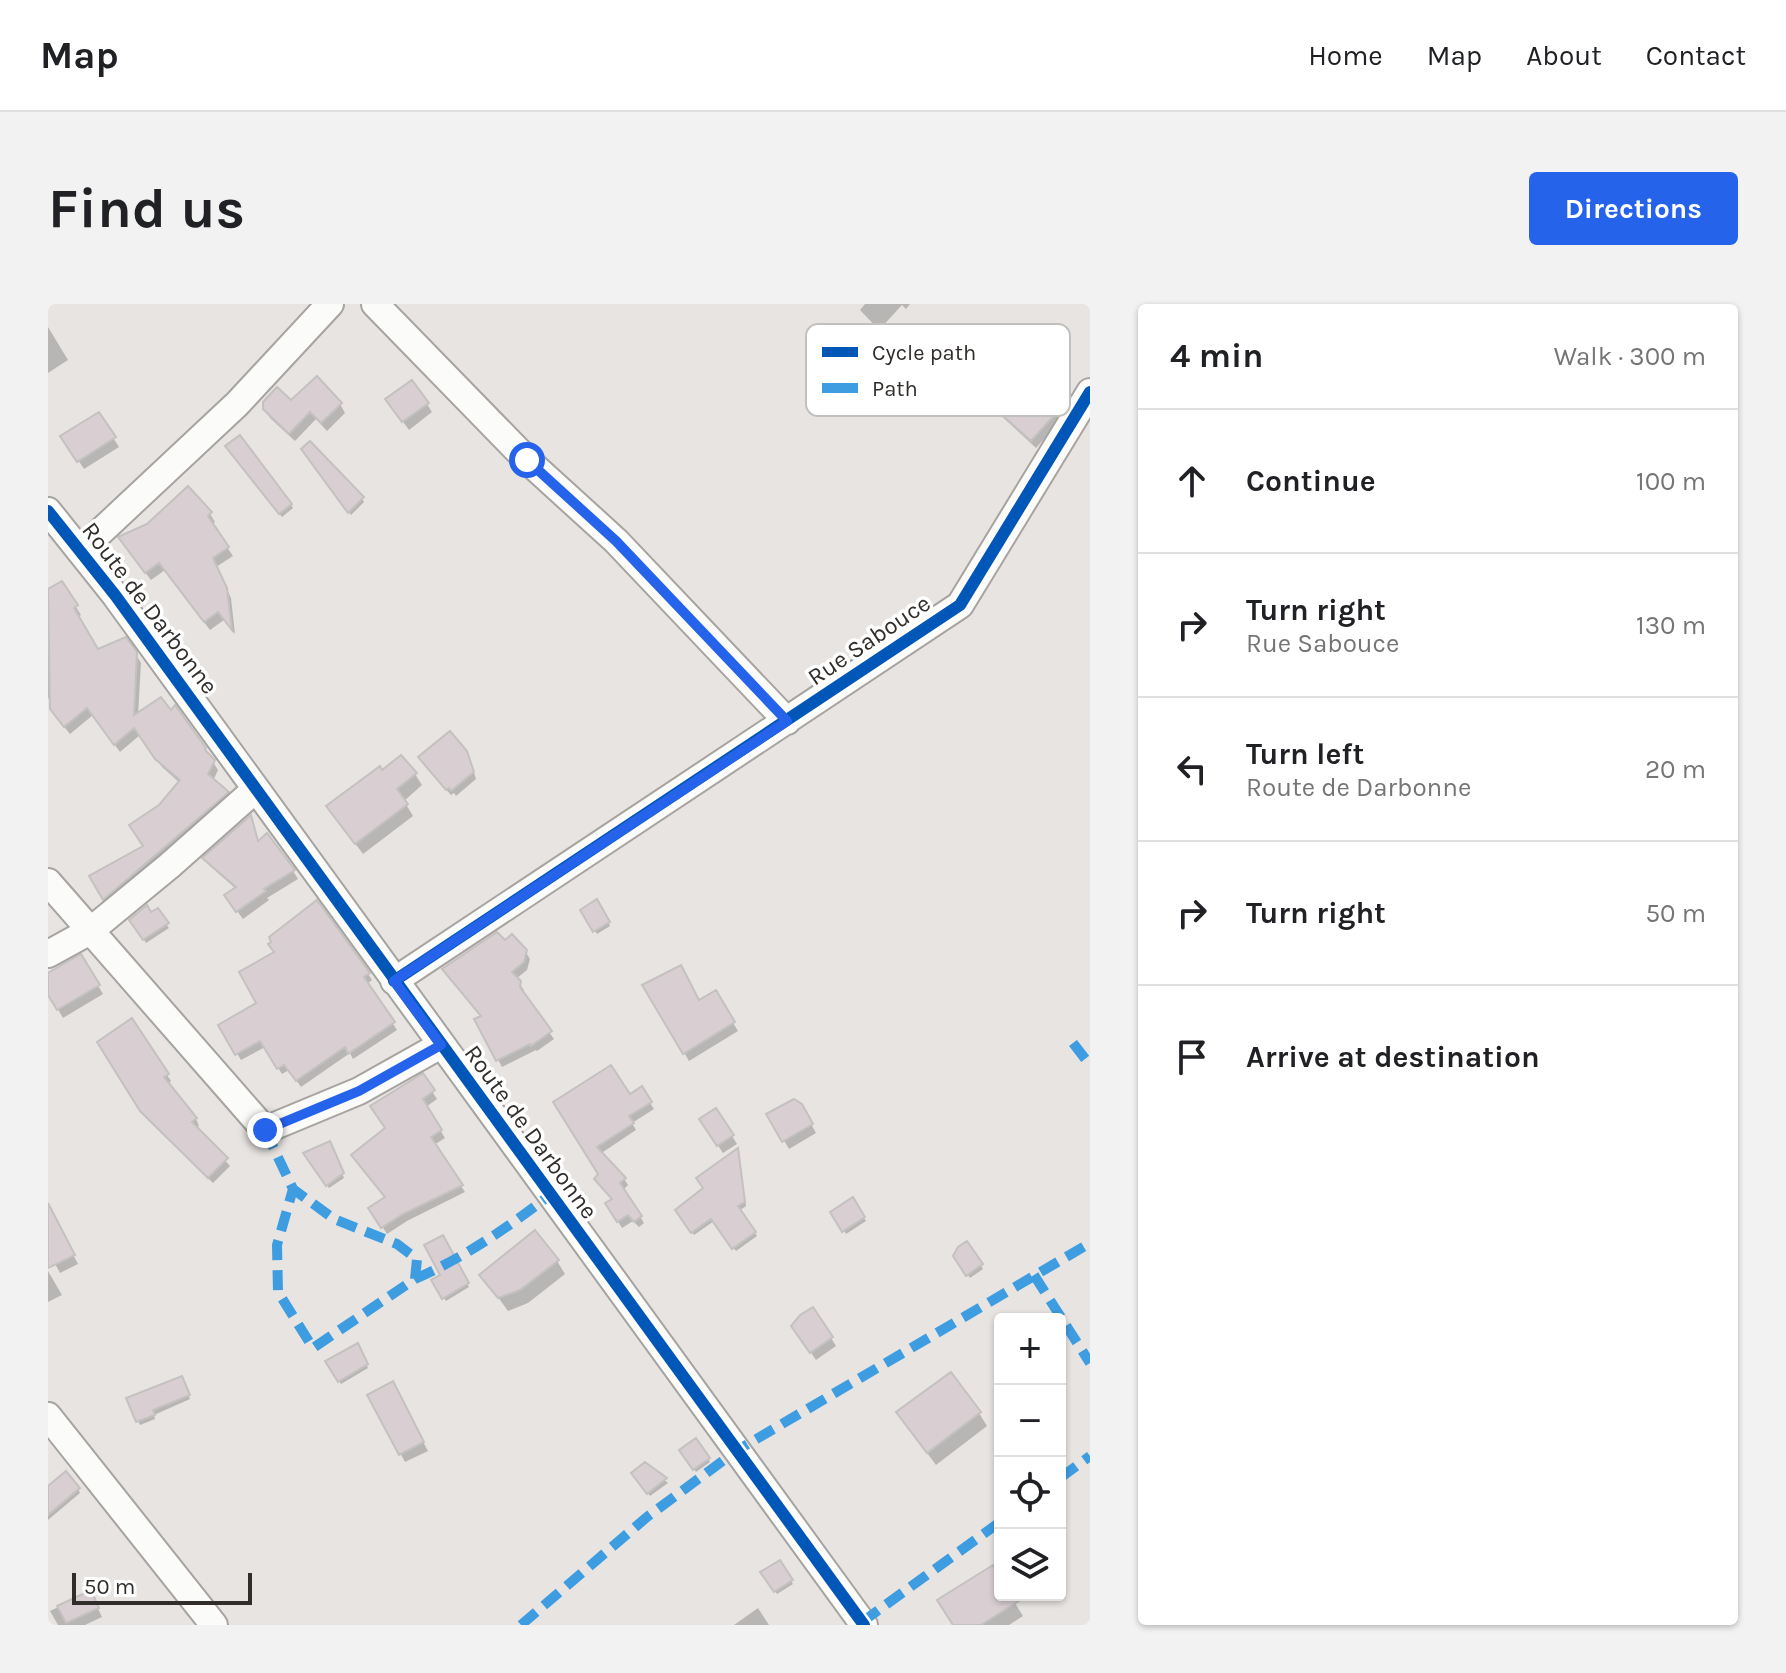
<!DOCTYPE html>
<html lang="en">
<head>
<meta charset="utf-8">
<style>
  body { margin:0; font-family:Karla,sans-serif; background:#f2f2f2; color:#202124 }
  .controls { position:absolute; right:24px; bottom:24px; display:grid; overflow:hidden; border-radius:8px; box-shadow:0 2px 6px #0004 }
  .controls button { width:72px; height:72px; display:grid; place-items:center; padding:0; border:0; border-bottom:2px solid #e0e0e0; background:#fff; color:#202124; font:40px sans-serif }
  .scale { position:absolute; left:24px; bottom:20px; width:180px; box-sizing:border-box; padding-left:8px; border:4px solid #302d2b; border-top:0; font-size:22px; line-height:28px; white-space:nowrap; color:#302d2b; -webkit-text-stroke:6px #fff; paint-order:stroke }
  .stop { position:absolute; width:24px; height:24px; margin:-18px; border:6px solid #2563eb; border-radius:50%; background:#fff }
  .stop.end { background:#2563eb; border-color:#fff; box-shadow:0 2px 8px #0008 }
  .list { margin:0; padding:0; list-style:none }
  h2 { display:flex; justify-content:space-between; align-items:center; height:104px; margin:0; padding:0 32px; font-size:34px }
  h2 small { font-size:26px; font-weight:400; color:#757577 }
  .list li { display:grid; grid-template-columns:52px 1fr auto; gap:24px; align-items:center; box-sizing:border-box; height:144px; padding:0 32px; border-top:2px solid #e0e0e0 }
  .list b { display:block; font-size:30px; white-space:nowrap }
  .list p { margin:0; font-size:26px; white-space:nowrap; color:#757577 }
  .list em { font-size:26px; font-style:normal; color:#757577 }
  .icon { flex:none; width:44px; height:44px; fill:none; stroke:currentColor; stroke-width:2; stroke-linecap:round; stroke-linejoin:round }
  .map { position:relative; flex:none; width:1042px; height:1321px; overflow:hidden; border-radius:8px }
  header { display:flex; align-items:center; gap:48px; box-sizing:border-box; height:112px; padding:0 40px; background:#fff; border-bottom:2px solid #e0e0e0 }
  header strong { font-size:38px }
  nav { display:flex; gap:44px; margin-inline-start:auto; font-size:28px }
  .intro { display:flex; align-items:center; justify-content:space-between; box-sizing:border-box; height:192px; padding:0 48px }
  h1 { margin:0; font-size:56px }
  .button { padding:20px 36px; border-radius:8px; background:#2563eb; color:#fff; font-size:28px; font-weight:700 }
  main { display:flex; gap:48px; padding:0 48px }
  aside { flex:1; background:#fff; border-radius:8px; box-shadow:0 2px 6px #0004 }
  .map>svg:first-child { display:block }
  .shadow { fill:#0003 }
  .building { fill:#d9ced1; stroke:#c4c1c1; stroke-width:2 }
  .lines { fill:none; stroke-linecap:round; stroke-linejoin:round }
  .minor-casing { stroke:#a6a3a1; stroke-width:30 }
  .minor { stroke:#fbfbfa; stroke-width:26 }
  .quiet { stroke:#3e9de1; stroke-width:10; stroke-dasharray:20 10; stroke-linecap:butt }
  .cycleway-casing { stroke:#fff; stroke-width:17 }
  .cycleway { stroke:#0057b8; stroke-width:12 }
  .route { stroke:#2563eb; stroke-width:10 }
  .labels { text-anchor:middle; stroke-width:7; stroke-linejoin:round; paint-order:stroke }
  .street-label { font-size:24px; fill:#302d2b; stroke:#fff }
  .key { fill:#fff; stroke:#c1c0bf; stroke-width:2 }
  .key-label { font-size:22px; fill:#302d2b }
</style>
</head>
<body>
<header>
<strong>Map</strong>
<nav><a>Home</a><a>Map</a><a>About</a><a>Contact</a></nav>
</header>
<div class="intro"><h1>Find us</h1><a class="button">Directions</a></div>
<main>
<div class="map">
<svg width="1042" height="1321" viewBox="0 0 1042 1321">
  <rect width="100%" height="100%" fill="#e7e4e1"/>
  <path class="shadow" d="M 817,0 L 862,0 L 858,5 L 854,1 L 831,26 L 812,6 Z
    M 0,23 L 20,56 L 0,69 Z
    M 985,98 L 1007,109 L 1012,117 L 988,144 L 948,107 L 944,99 Z
    M 243,99 L 292,100 L 297,109 L 279,127 L 268,115 L 247,137 L 222,114 L 217,105 Z
    M 379,100 L 384,108 L 361,126 L 345,104 Z
    M 50,110 L 71,143 L 36,165 L 15,133 Z
    M 182,146 L 243,201 L 245,204 L 234,213 Z
    M 258,149 L 314,194 L 316,198 L 303,211 Z
    M 162,210 L 167,218 L 164,221 L 185,252 L 168,263 L 183,294 L 187,330 L 176,316 L 162,326 L 117,266 L 103,276 L 77,242 Z
    M 13,279 L 33,311 L 29,313 L 49,348 L 87,349 L 93,359 L 90,411 L 157,445 L 170,466 L 165,477 L 179,489 L 184,497 L 61,603 L 44,572 L 97,543 L 112,502 L 132,479 L 114,463 L 92,431 L 72,448 L 45,411 L 22,430 L 9,414 L 0,393 L 0,288 Z
    M 422,456 L 428,475 L 408,492 L 406,489 L 403,491 L 376,461 Z
    M 334,469 L 367,470 L 374,481 L 356,497 L 365,512 L 315,550 L 288,514 Z
    M 202,514 L 211,539 L 245,567 L 250,575 L 219,594 L 221,596 L 195,615 L 184,600 L 188,585 L 162,562 L 157,554 Z
    M 548,598 L 562,622 L 549,630 L 534,606 Z
    M 109,607 L 121,624 L 98,639 L 84,616 Z
    M 457,639 L 477,647 L 482,655 L 479,666 L 468,675 L 476,686 L 475,691 L 506,735 L 489,747 L 488,746 L 454,763 L 429,716 L 435,714 Z
    M 33,653 L 55,690 L 15,714 L 0,688 L 0,671 Z
    M 320,670 L 324,676 L 319,680 L 349,726 L 305,755 L 302,749 L 253,783 L 241,766 L 234,770 L 217,743 L 193,756 L 173,722 Z
    M 597,682 L 651,699 L 667,689 L 690,727 L 641,757 Z
    M 83,717 L 123,777 L 119,780 L 148,815 L 151,822 L 148,824 L 182,862 L 165,879 L 98,814 L 52,738 Z
    M 374,772 L 389,795 L 378,803 L 397,834 L 386,841 L 417,888 L 359,917 L 339,930 L 323,905 L 338,894 L 339,825 Z
    M 593,785 L 606,805 L 584,819 L 588,826 L 552,850 L 576,875 L 580,881 L 575,886 L 596,919 L 591,923 L 585,917 L 574,924 L 559,900 L 565,896 L 548,875 L 553,871 L 508,799 L 581,793 Z
    M 753,802 L 768,829 L 741,845 L 721,811 Z
    M 658,824 L 684,832 L 689,840 L 675,849 Z
    M 283,843 L 296,874 L 281,884 L 258,850 Z
    M 689,847 L 698,902 L 691,907 L 709,932 L 688,947 L 666,917 L 646,931 L 629,906 L 657,885 Z
    M 805,896 L 818,917 L 798,930 L 785,908 Z
    M 0,903 L 30,960 L 12,969 L 0,947 Z
    M 394,934 L 421,983 L 398,997 L 386,977 L 394,972 Z
    M 919,940 L 935,965 L 922,974 L 907,952 Z
    M 509,957 L 517,970 L 480,999 L 460,1007 L 434,971 Z
    M 0,967 L 14,991 L 0,998 Z
    M 751,1031 L 783,1034 L 788,1042 L 768,1056 Z
    M 309,1042 L 320,1064 L 293,1080 L 280,1058 Z
    M 133,1075 L 142,1095 L 106,1111 L 107,1115 L 92,1121 L 90,1117 Z
    M 344,1080 L 380,1147 L 357,1158 L 322,1092 Z
    M 931,1109 L 939,1122 L 888,1161 L 859,1122 Z
    M 648,1137 L 662,1158 L 648,1168 L 634,1146 Z
    M 597,1161 L 620,1179 L 602,1192 L 588,1173 Z
    M 0,1184 L 30,1185 L 32,1189 L 0,1216 Z
    M 731,1258 L 745,1280 L 729,1290 L 715,1269 Z
    M 952,1276 L 952,1291 L 962,1291 L 975,1312 L 961,1321 L 907,1321 Z
    M 42,1288 L 54,1313 L 37,1321 L 10,1321 L 2,1307 Z
    M 710,1304 L 721,1321 L 686,1321 Z"/>
  <path class="building" d="M 269,72 L 294,99 L 273,119 L 262,108 L 241,130 L 215,105 L 215,98 L 229,83 L 243,96 Z
    M 963,75 L 985,95 L 990,90 L 1009,108 L 983,137 L 941,99 Z
    M 364,76 L 381,99 L 354,118 L 337,95 Z
    M 51,108 L 68,133 L 29,158 L 12,132 Z
    M 192,131 L 244,200 L 231,210 L 177,142 Z
    M 262,137 L 316,193 L 300,209 L 253,145 Z
    M 140,182 L 164,208 L 160,212 L 181,243 L 165,254 L 179,284 L 184,326 L 170,308 L 156,318 L 111,259 L 97,269 L 70,233 L 99,220 Z
    M 14,277 L 30,301 L 26,304 L 50,345 L 78,333 L 89,348 L 86,411 L 113,393 L 123,406 L 127,401 L 158,444 L 157,446 L 167,456 L 160,470 L 181,488 L 55,596 L 41,572 L 95,542 L 81,521 L 111,501 L 132,476 L 107,455 L 86,424 L 66,441 L 39,404 L 16,423 L 2,405 L 0,285 Z
    M 402,427 L 419,447 L 426,468 L 403,487 L 401,484 L 398,486 L 370,453 Z
    M 353,451 L 369,469 L 349,485 L 360,500 L 307,540 L 278,502 L 332,462 L 334,466 Z
    M 203,511 L 210,537 L 219,529 L 247,566 L 216,585 L 218,587 L 188,608 L 176,591 L 188,583 L 154,554 Z
    M 549,595 L 562,618 L 545,628 L 532,606 Z
    M 269,596 L 322,669 L 316,673 L 347,718 L 300,750 L 297,743 L 248,777 L 236,761 L 229,765 L 212,737 L 187,751 L 170,721 L 208,699 L 191,668 L 226,648 L 220,640 L 223,638 L 221,633 Z
    M 99,601 L 103,608 L 110,604 L 121,619 L 95,636 L 81,616 Z
    M 449,628 L 457,636 L 464,630 L 479,646 L 476,658 L 464,668 L 473,677 L 472,683 L 504,727 L 483,742 L 482,740 L 448,757 L 426,715 L 433,712 L 394,665 Z
    M 33,650 L 52,681 L 9,706 L 0,691 L 0,669 Z
    M 633,661 L 651,696 L 668,686 L 687,718 L 635,750 L 594,681 Z
    M 84,714 L 121,770 L 116,773 L 149,814 L 144,818 L 180,854 L 160,874 L 92,807 L 49,738 Z
    M 563,761 L 582,790 L 594,782 L 604,798 L 581,812 L 586,819 L 549,843 L 578,874 L 572,879 L 594,912 L 586,918 L 580,911 L 569,918 L 557,899 L 564,895 L 546,875 L 550,870 L 505,798 Z
    M 375,769 L 387,786 L 375,795 L 394,826 L 383,833 L 415,881 L 355,910 L 333,924 L 320,904 L 337,893 L 303,851 L 337,824 L 322,802 Z
    M 746,795 L 754,800 L 765,820 L 734,838 L 718,810 Z
    M 668,804 L 686,831 L 669,842 L 651,815 Z
    M 282,837 L 296,869 L 278,882 L 255,849 Z
    M 690,844 L 697,898 L 690,902 L 708,928 L 684,945 L 663,915 L 643,929 L 627,906 L 655,884 L 648,874 Z
    M 805,893 L 817,913 L 794,928 L 782,908 Z
    M 0,899 L 27,951 L 0,964 Z
    M 487,926 L 511,956 L 472,986 L 450,994 L 431,971 Z
    M 395,931 L 421,979 L 394,995 L 383,976 L 392,971 L 376,941 Z
    M 919,937 L 935,960 L 918,972 L 905,952 L 910,943 Z
    M 765,1003 L 785,1033 L 762,1049 L 743,1022 L 752,1011 Z
    M 310,1039 L 320,1060 L 290,1078 L 277,1057 Z
    M 903,1068 L 933,1108 L 879,1149 L 848,1108 Z
    M 134,1072 L 142,1091 L 105,1106 L 107,1111 L 88,1118 L 78,1094 Z
    M 345,1077 L 376,1138 L 351,1151 L 319,1091 Z
    M 648,1134 L 662,1154 L 645,1166 L 631,1146 Z
    M 597,1158 L 619,1174 L 599,1190 L 583,1169 Z
    M 18,1167 L 32,1184 L 0,1211 L 0,1182 Z
    M 732,1256 L 745,1276 L 726,1288 L 712,1268 Z
    M 945,1261 L 952,1272 L 952,1291 L 980,1291 L 933,1321 L 905,1321 L 889,1296 Z
    M 43,1286 L 51,1304 L 18,1319 L 9,1302 Z"/>
  <g class="lines">
    <defs>
      <path id="minor" d="M 327,0 L 479,156 L 568,237 L 739,417
        M 0,207 L 67,291 L 816,1321
        M 32,247 L 189,100 L 282,0
        M 0,578 L 217,826 L 311,787 L 393,741
        M 0,650 L 42,627 L 121,562 L 208,485
        M 346,677 L 912,301 L 1042,88
        M 0,1112 L 166,1321"/>
    </defs>
    <use href="#minor" class="minor-casing"/>
    <use href="#minor" class="minor"/>
    <path class="quiet" d="M 1025,739 L 1042,761
      M 217,826 L 245,885 L 286,915 L 349,940 L 369,955 L 367,975 L 265,1044 L 230,988 L 229,941 L 245,885
      M 986,971 L 1042,1059
      M 367,975 C 417,953 459,924 502,891
      M 1012,1174 L 1042,1152
      M 814,1318 L 952,1218
      M 473,1321 L 599,1213 L 688,1147 L 1042,939"/>
    <defs>
      <path id="cycleway" d="M 0,207 L 67,291 L 816,1321
        M 346,677 L 912,301 L 1042,88"/>
    </defs>
    <use href="#cycleway" class="cycleway-casing"/>
    <use href="#cycleway" class="cycleway"/>
  </g>
  <g class="lines">
    <path class="route" d="M 217,826 L 311,787 L 393,741 L 346,677 L 739,417 L 568,237 L 479,156"/>
  </g>
  <g class="labels">
    <g class="street-label">
      <text transform="translate(102 304) rotate(53)" y="8">Route de Darbonne</text>
      <text transform="translate(821 336) rotate(-34)" y="8">Rue Sabouce</text>
      <text transform="translate(483 828) rotate(54)" y="8">Route de Darbonne</text>
    </g>
  </g>
  <rect x="758" y="20" width="264" height="92" rx="12" class="key"/>
  <rect x="774" y="43" width="36" height="10" fill="#0057b8"/>
  <rect x="774" y="79" width="36" height="10" fill="#3e9de1"/>
  <g class="key-label">
    <text x="824" y="56">Cycle path</text>
    <text x="824" y="92">Path</text>
  </g>
</svg>
<div class="controls">
<button>+</button>
<button>−</button>
<button><svg class="icon" aria-label="locate" viewBox="0 0 24 24"><circle cx="12" cy="12" r="6"/><path d="M12 2v4M12 18v4M2 12h4M18 12h4"/></svg></button>
<button><svg class="icon" aria-label="layers" viewBox="0 0 24 24"><path d="M12 4l9 5-9 5-9-5zM3 14l9 5 9-5"/></svg></button>
</div>
<div class="scale">50 m</div>
<div class="stop" style="left:479px;top:156px"></div>
<div class="stop end" style="left:217px;top:826px"></div>
</div>
<aside>
<h2>4 min<small>Walk · 300 m</small></h2>
<ul class="list">
<li><svg class="icon" aria-label="ahead" viewBox="0 0 24 24"><path d="M12 20V5M6 11l6-6 6 6"/></svg><div><b>Continue</b></div><em>100 m</em></li>
<li><svg class="icon" aria-label="right" viewBox="0 0 24 24"><path d="M7 20v-9h11M14 6l5 5-5 5"/></svg><div><b>Turn right</b><p>Rue Sabouce</p></div><em>130 m</em></li>
<li><svg class="icon" aria-label="left" viewBox="0 0 24 24"><path d="M17 20v-9H6M10 6l-5 5 5 5"/></svg><div><b>Turn left</b><p>Route de Darbonne</p></div><em>20 m</em></li>
<li><svg class="icon" aria-label="right" viewBox="0 0 24 24"><path d="M7 20v-9h11M14 6l5 5-5 5"/></svg><div><b>Turn right</b></div><em>50 m</em></li>
<li><svg class="icon" aria-label="arrive" viewBox="0 0 24 24"><path d="M6 21V4h12l-3 4 3 4H6"/></svg><div><b>Arrive at destination</b></div></li>
</ul>
</aside>
</main>
</body>
</html>
